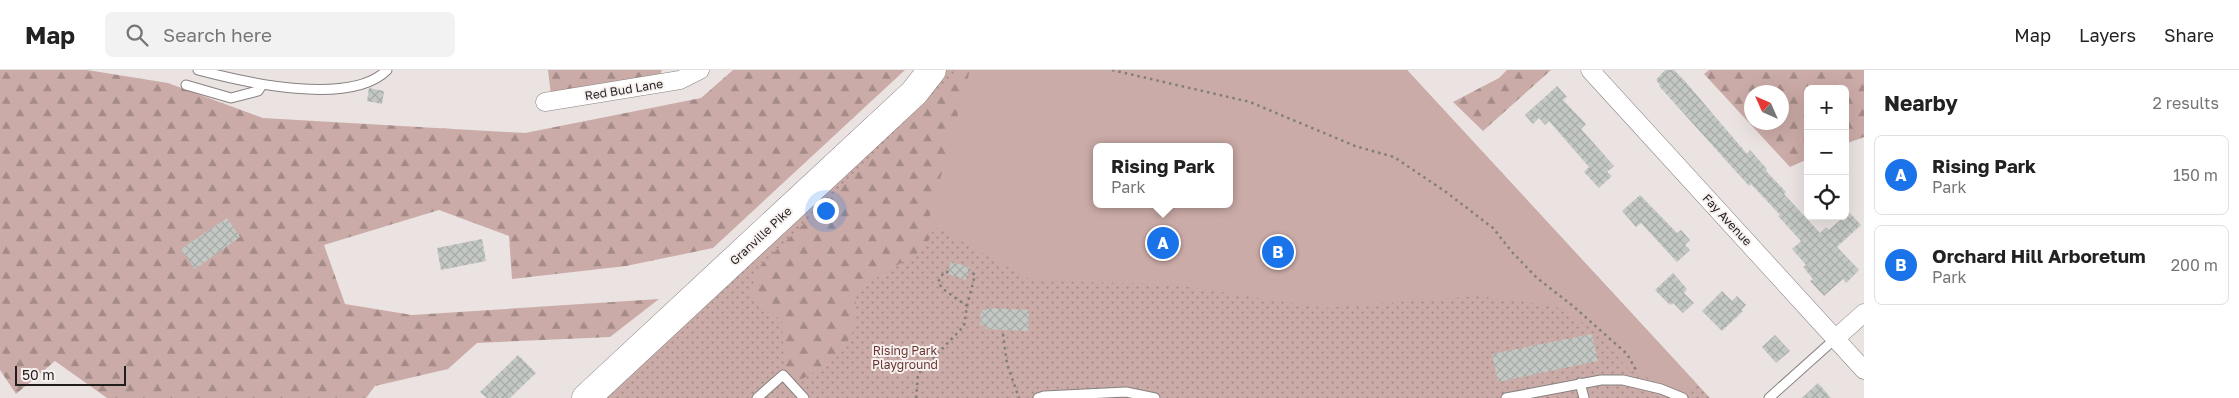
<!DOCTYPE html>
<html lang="en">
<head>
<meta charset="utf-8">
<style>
  body { margin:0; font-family:"Golos Text",sans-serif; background:#f2f2f2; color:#222 }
  .controls { position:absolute; right:15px; top:15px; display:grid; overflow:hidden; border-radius:8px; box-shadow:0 5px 20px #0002 }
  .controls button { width:45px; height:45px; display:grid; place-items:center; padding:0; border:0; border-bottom:1px solid #e0e0e0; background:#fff; color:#222; font:25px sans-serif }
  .compass { position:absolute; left:1744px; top:15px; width:45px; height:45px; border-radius:50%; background:#fff; box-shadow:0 5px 20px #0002; rotate:315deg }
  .scale { position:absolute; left:15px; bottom:12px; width:111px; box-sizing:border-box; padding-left:5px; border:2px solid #211f1e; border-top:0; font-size:14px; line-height:18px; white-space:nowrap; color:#211f1e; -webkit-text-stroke:4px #f7f0ef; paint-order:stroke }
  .you { position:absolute; left:825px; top:140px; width:18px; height:18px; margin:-12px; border:4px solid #fff; border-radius:50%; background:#1a73e8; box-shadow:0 0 0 8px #1a73e833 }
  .badge { display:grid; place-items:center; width:32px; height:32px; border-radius:50%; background:#1a73e8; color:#fff; font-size:16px; font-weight:700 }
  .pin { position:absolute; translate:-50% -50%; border:2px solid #fff; box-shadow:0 1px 5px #0006 }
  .popup { position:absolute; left:1093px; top:73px; width:140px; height:65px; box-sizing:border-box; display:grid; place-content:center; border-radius:8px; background:#fff; filter:drop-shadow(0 1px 4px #0005); font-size:16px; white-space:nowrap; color:#767676 }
  .popup b { font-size:19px; color:#222 }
  .popup::after { content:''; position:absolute; left:50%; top:100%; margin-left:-10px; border:10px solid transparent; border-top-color:#fff }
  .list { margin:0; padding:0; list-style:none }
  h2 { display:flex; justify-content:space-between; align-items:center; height:65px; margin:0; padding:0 20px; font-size:21px }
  h2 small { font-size:16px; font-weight:400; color:#767676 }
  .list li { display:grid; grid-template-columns:32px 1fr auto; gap:15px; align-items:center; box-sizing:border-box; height:80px; margin:0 10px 10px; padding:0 10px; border:1px solid #e0e0e0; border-radius:8px }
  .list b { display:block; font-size:19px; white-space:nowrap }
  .list p { margin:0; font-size:16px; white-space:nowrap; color:#767676 }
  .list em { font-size:16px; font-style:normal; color:#767676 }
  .icon { flex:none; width:28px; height:28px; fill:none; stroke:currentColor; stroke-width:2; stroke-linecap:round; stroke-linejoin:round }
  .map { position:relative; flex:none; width:1864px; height:328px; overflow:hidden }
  header { display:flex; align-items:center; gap:30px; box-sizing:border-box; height:70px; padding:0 25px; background:#fff; border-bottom:1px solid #e0e0e0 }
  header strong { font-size:24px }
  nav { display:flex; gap:28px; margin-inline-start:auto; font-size:18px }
  .search { width:350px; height:45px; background:#f2f2f2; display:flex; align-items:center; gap:12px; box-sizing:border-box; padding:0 18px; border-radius:8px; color:#767676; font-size:19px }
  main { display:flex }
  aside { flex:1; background:#fff }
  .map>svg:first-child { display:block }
  .grass { fill:url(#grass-dots); fill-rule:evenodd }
  .forest { fill:url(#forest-firs); fill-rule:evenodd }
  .garden { fill:#cbaba7; fill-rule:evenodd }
  .building { fill:url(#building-cross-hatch) }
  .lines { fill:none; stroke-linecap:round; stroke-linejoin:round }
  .lane-casing { stroke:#888180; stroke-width:11 }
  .street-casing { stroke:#888180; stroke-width:19 }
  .highway-casing { stroke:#888180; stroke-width:29 }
  .path { stroke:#827e7d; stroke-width:2.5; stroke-dasharray:2.5 4; stroke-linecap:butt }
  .lane { stroke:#fff; stroke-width:9 }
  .street { stroke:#fff; stroke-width:18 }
  .highway { stroke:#fff; stroke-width:28 }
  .labels { text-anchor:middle; stroke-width:4; stroke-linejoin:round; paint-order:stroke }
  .street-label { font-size:12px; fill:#211f1e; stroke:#f7f0ef }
  .park-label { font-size:12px; fill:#683732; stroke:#f7f0ef }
</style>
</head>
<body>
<header>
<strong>Map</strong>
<div class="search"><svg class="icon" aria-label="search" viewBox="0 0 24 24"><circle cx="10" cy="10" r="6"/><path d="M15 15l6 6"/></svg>Search here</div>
<nav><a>Map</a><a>Layers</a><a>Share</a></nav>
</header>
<main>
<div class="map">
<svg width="1864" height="328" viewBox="0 0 1864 328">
  <defs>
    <pattern id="grass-dots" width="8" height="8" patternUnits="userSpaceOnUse" patternTransform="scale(1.25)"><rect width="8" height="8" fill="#cbaba7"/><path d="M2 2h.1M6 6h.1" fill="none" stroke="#a48b87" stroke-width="1.8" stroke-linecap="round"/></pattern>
    <pattern id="forest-firs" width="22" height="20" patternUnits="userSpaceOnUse" patternTransform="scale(1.25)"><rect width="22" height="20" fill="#cbaba7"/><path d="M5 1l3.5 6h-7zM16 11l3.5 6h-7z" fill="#a48b87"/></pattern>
    <pattern id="building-cross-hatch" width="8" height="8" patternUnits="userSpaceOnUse" patternTransform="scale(1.25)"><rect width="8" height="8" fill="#c3c8c4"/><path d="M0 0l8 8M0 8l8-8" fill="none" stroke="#a7aba8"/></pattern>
  </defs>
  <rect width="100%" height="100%" fill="#eae3e2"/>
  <path class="grass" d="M 941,0 L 1407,0 L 1710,328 L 592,328 ZM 1097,77 L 1229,77 L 1229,134 L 1097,134 Z"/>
  <path class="forest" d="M 0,0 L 87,0 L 168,13 L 263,48 L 525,63 L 701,28 L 733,0 L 905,0 L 713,178 L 626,196 L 512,209 L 509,166 L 439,140 L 324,175 L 345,234 L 412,245 L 659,229 L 610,267 L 477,273 L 448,299 L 375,316 L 366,328 L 107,328 L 55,291 L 16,324 L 0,300 Z
    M 548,0 L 662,0 L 659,7 L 551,25 Z
    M 963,0 L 978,0 L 934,147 L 932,164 L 924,179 L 855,221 C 855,230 857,240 856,249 C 853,278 822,298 799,311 L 784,296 L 782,251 L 749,227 L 758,198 Z
    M 1507,0 L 1551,0 L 1483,61 L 1453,32 L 1499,8 Z
    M 1709,0 L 1864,0 L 1864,67 L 1845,74 L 1845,19 L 1808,19 L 1808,89 L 1790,97 L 1704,4 ZM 1752,22 L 1782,22 L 1782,52 L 1752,52 Z"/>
  <path class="garden" d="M 970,0 L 1407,0 L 1695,312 L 1683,323 L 1628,299 L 1595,260 L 1555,236 L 1478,226 L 1323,238 L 1169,214 L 1033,211 L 928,153 ZM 1097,77 L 1229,77 L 1229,134 L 1097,134 Z"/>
  <path class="building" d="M 1665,0 L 1674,0 L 1684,10 L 1747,84 L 1750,80 L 1767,99 L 1766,101 L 1786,122 L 1784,124 L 1820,163 L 1826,157 L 1829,160 L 1849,142 L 1861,155 L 1837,177 L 1859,200 L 1846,213 L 1843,209 L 1824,226 L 1810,211 L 1813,209 L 1803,197 L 1806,195 L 1792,179 L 1801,171 L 1778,146 L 1780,145 L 1751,114 L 1749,116 L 1659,16 L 1660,15 L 1656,10 Z
    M 1557,16 L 1567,27 L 1563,30 L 1586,54 L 1581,59 L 1614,96 L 1607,102 L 1612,106 L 1599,118 L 1584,102 L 1589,97 L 1549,51 L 1545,55 L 1539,48 L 1533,54 L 1525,45 Z
    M 369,18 L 384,21 L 382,34 L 367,31 Z
    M 1640,125 L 1677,163 L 1681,160 L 1690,170 L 1685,175 L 1690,180 L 1677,192 L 1641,153 L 1636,157 L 1622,141 Z
    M 227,148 L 240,167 L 195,199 L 181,179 Z
    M 482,169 L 486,191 L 441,200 L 437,178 Z
    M 951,192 L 970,197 L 966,210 L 948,204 Z
    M 1673,203 L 1687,219 L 1684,223 L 1694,233 L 1683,243 L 1673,233 L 1670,235 L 1655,220 Z
    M 1722,221 L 1732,231 L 1737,226 L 1746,235 L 1741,240 L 1743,241 L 1722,261 L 1702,241 Z
    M 987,238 L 1029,240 L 1028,261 L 986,259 L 986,256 L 980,255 L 981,240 L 987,240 Z
    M 1592,264 L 1598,291 L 1498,312 L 1492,284 Z
    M 1775,265 L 1790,281 L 1776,293 L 1762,277 Z
    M 518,285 L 536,303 L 510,328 L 487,328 L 480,322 Z
    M 1818,313 L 1831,328 L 1802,328 Z"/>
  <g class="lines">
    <defs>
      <path id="lane" d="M 198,0 C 243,12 350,37 387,0
        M 186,15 L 231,28 L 258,21 L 262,15
        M 1580,313 L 1584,328
        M 757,328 L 783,305 L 804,328
        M 1038,328 L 1044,326 L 1126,322 L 1155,328
        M 1506,328 L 1601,310 L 1623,310 L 1661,319 L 1683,328
        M 1769,328 L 1836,268"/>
      <path id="street" d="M 1590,0 L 1864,300
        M 545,32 L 680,10 L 700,0
        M 1836,268 L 1864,243"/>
      <path id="highway" d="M 586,328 L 914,23 L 932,0"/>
    </defs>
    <use href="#lane" class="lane-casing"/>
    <use href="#street" class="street-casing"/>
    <use href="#highway" class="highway-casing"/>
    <path class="path" d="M 1112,0 L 1250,32 L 1355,76 L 1394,87 L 1446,122 L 1493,158 L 1512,182 L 1537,208 L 1573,236 L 1627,284 L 1636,300
      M 967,236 L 975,205 L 969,200
      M 1003,264 L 1007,294 L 1019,328
      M 916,328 L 918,304 L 964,256 L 967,236 L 943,219 L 938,212 L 944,202 L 949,202"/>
    <use href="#lane" class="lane"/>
    <use href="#street" class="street"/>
    <use href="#highway" class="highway"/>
  </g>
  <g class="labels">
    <g class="street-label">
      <text transform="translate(624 20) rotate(-9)" y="4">Red Bud Lane</text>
      <text transform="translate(1727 150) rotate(47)" y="4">Fay Avenue</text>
      <text transform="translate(761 166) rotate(-43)" y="4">Granville Pike</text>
    </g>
    <g class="park-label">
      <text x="905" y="285">Rising Park<tspan x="905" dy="14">Playground</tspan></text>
    </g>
  </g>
</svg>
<div class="controls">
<button>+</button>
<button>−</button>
<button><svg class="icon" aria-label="locate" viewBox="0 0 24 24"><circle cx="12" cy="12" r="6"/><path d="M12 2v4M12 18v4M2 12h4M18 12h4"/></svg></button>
</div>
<svg class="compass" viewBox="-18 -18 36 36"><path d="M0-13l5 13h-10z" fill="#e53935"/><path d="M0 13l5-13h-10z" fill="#767676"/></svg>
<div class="scale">50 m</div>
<div class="you"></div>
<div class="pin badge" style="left:1163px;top:173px">A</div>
<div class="popup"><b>Rising Park</b>Park</div>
<div class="pin badge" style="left:1278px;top:182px">B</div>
</div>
<aside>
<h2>Nearby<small>2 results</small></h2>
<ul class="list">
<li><span class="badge">A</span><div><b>Rising Park</b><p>Park</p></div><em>150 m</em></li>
<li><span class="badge">B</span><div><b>Orchard Hill Arboretum</b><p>Park</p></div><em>200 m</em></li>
</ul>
</aside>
</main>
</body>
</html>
